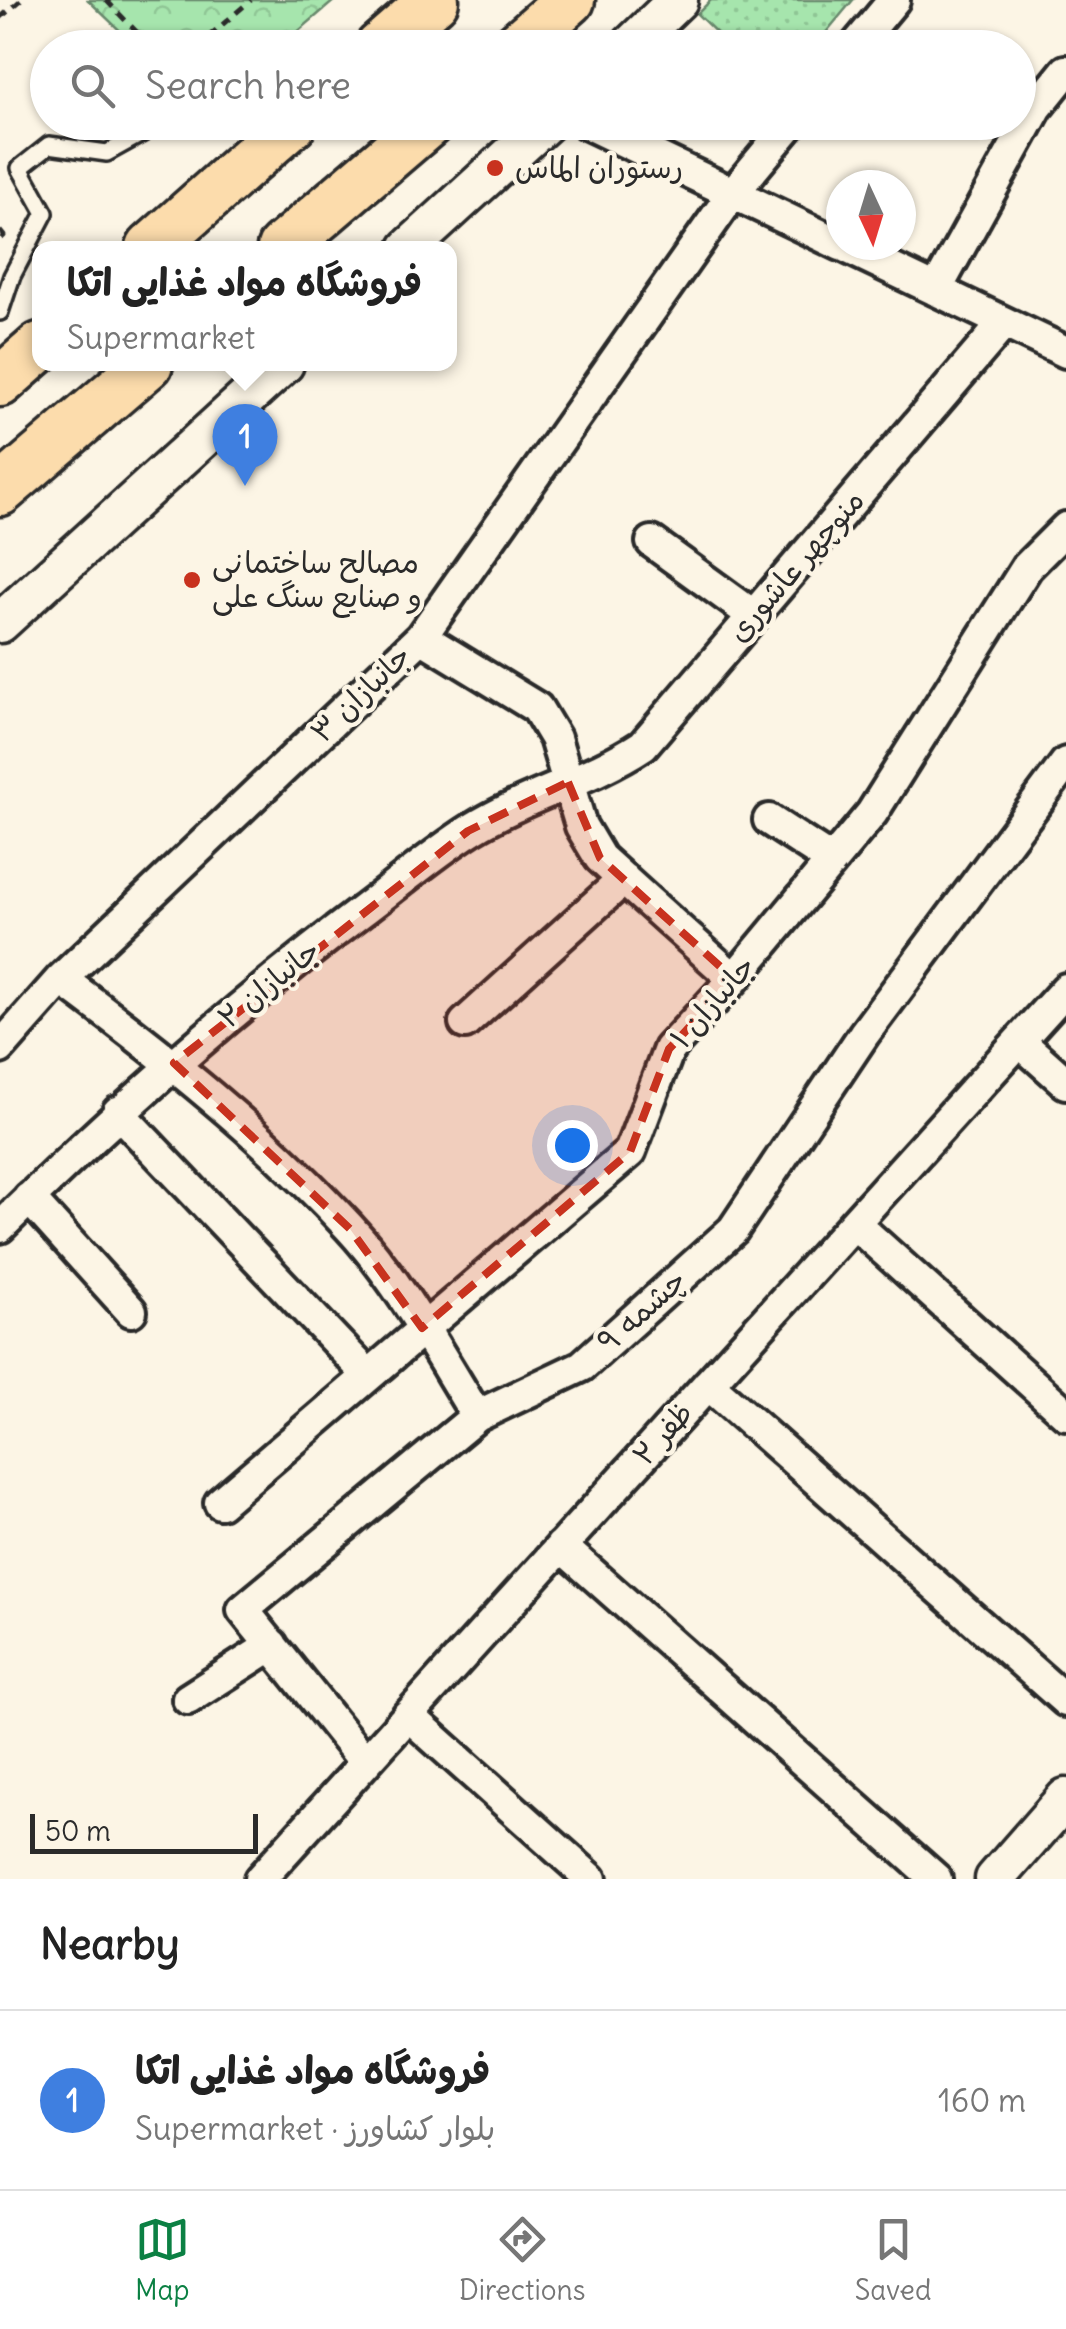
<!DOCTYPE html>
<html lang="en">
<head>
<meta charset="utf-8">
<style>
  body { margin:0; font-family:Delius,"Playpen Sans Arabic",sans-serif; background:#f6f6f6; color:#222 }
  .compass { position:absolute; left:826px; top:170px; width:90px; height:90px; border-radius:50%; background:#fff; box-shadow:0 2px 8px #0004; rotate:176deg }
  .scale { position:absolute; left:30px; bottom:25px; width:228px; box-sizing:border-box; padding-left:10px; border:5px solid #2b2b2b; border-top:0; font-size:28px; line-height:35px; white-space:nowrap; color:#2b2b2b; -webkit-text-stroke:8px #fcf5e5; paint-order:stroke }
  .you { position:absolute; left:572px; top:1145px; width:35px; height:35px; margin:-25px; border:8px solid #fff; border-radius:50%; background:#1a73e8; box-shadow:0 0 0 15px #1a73e833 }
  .badge { display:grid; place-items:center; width:65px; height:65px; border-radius:50%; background:#0b8043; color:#fff; font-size:32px; font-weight:700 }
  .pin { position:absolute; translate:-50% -82px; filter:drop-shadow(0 2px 5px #0008) }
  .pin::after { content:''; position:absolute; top:52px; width:35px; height:30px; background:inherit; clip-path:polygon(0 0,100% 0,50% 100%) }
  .popup { position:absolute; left:32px; top:241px; width:425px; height:130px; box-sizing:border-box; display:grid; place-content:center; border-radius:20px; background:#fff; filter:drop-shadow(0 2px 8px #0005); font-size:32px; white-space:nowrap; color:#767676 }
  .popup b { font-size:38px; color:#222 }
  .popup::after { content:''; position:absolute; left:50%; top:100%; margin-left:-20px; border:20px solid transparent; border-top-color:#fff }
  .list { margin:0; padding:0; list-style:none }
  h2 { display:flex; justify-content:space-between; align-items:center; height:130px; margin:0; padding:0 40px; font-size:42px }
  h2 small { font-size:32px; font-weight:400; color:#767676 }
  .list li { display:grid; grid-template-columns:65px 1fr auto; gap:30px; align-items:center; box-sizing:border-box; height:180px; padding:0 40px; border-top:2px solid #e0e0e0 }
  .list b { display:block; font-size:38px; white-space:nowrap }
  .list p { margin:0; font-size:32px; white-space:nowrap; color:#767676 }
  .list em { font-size:32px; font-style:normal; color:#767676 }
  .icon { flex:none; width:55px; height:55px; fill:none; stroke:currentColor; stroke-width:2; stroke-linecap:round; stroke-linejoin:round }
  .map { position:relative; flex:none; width:1066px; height:1879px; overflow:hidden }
  .search { position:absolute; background:#fff; box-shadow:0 2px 8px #0004; left:30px; right:30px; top:30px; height:110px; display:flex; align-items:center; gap:25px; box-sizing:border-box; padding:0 35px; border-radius:55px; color:#767676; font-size:38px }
  .sheet { height:310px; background:#fff }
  nav { display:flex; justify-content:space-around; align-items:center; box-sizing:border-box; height:140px; border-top:2px solid #e0e0e0; background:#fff; font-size:28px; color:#767676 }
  nav a { display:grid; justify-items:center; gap:5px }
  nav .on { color:#0b8043 }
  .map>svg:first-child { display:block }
  .forest { fill:url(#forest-crowns); stroke:#68886c; stroke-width:2.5 }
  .park { fill:url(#park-dots); stroke:#68886c; stroke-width:2.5 }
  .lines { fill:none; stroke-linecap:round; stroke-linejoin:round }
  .service-casing { stroke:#2b2b2b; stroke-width:22 }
  .minor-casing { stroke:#2b2b2b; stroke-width:38 }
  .tertiary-casing { stroke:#2b2b2b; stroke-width:45 }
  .primary-casing { stroke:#2b2b2b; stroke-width:55 }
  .path { stroke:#2b2b2b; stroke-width:5; stroke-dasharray:10 8; stroke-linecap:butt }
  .service { stroke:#fcf5e5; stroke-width:15 }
  .minor { stroke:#fcf5e5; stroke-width:30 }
  .tertiary { stroke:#fcf5e5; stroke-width:38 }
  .primary { stroke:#fcdcac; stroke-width:48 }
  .marked { fill:#c8321e; fill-opacity:0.2; stroke:#c8321e; stroke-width:8; stroke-dasharray:20 12; stroke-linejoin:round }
  .poi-dot { fill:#c8321e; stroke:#fcf5e5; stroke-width:4 }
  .labels { text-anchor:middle; stroke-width:9; stroke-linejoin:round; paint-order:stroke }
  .poi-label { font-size:30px; fill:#2b2b2b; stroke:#fcf5e5; text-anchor:start }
  .street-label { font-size:30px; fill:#2b2b2b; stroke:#fcf5e5 }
</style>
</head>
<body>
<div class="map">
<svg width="1066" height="1879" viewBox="0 0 1066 1879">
  <defs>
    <pattern id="forest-crowns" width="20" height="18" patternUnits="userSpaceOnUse" patternTransform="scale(2.5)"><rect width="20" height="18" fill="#a6e5ad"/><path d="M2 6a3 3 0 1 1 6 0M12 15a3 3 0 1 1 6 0" fill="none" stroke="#8fc595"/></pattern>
    <pattern id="park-dots" width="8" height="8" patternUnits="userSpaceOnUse" patternTransform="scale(2.5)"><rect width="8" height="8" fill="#a6e5ad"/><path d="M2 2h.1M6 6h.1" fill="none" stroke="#8fc595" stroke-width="1.8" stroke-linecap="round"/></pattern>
  </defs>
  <rect width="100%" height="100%" fill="#fcf5e5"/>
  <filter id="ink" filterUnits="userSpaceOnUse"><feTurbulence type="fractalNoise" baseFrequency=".01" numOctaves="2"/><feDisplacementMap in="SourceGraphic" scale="20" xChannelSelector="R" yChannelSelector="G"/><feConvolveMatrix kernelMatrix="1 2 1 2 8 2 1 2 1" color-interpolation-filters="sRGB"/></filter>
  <g filter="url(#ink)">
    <path class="forest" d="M 88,0 L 335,0 L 280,47 L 138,48 Z"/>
    <path class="park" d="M 711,0 L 853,0 L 813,48 L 731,47 L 697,14 Z"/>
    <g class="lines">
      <defs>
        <path id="service" d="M 0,312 L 12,276 L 45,213 L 20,168 L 49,145 L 107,153 L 163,122"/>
        <path id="minor" d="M 854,48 L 894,0
          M 584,122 L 841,245
          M 842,245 L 1066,352
          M 936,290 L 1037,107 L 1066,71
          M 652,542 L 754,616
          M 421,637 L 537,708 L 555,738 L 581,826 L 600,858 L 734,979
          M 769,820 L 832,861
          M 61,979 C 162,1054 263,1134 349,1227 C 400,1282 438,1353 477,1416
          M 465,1023 L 624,879
          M 1019,1041 L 1066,1083
          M 0,1048 L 61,979 L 421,637 L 733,193 L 792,122
          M 118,1112 L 368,1375
          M 29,1198 L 131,1311
          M 854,1223 L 1066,1414
          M 0,1227 C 115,1114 233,1008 362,911 C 398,884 434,853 472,829 C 527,795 590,780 643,745 L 1004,323
          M 708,1384 L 1066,1701
          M 220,1503 L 630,1152 L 669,1049 L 734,979 L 872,813 L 1027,567 L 1066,528
          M 561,1546 L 936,1879
          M 188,1699 L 272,1645
          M 408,1715 L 591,1879
          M 365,1762 L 243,1610 L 477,1416 L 582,1366 L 733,1230 L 864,1034 L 1066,763
          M 260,1879 L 1066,989"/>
        <path id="tertiary" d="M 628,48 L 678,0
          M 409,248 L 547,122
          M 0,623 L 284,364
          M 995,1879 L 1066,1798"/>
        <path id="primary" d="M 379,48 L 434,0
          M 515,48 L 570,0
          M 151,248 L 293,122
          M 282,248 L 429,122
          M 0,382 L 40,347
          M 0,491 L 148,364"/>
      </defs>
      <use href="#service" class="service-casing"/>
      <use href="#minor" class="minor-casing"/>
      <use href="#tertiary" class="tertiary-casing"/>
      <use href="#primary" class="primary-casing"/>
      <path class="path" d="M 106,0 L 152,48
        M 0,18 L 21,0
        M 195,48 L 251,0
        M 0,231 L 4,236 L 0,239"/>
      <use href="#service" class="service"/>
      <use href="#minor" class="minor"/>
      <use href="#tertiary" class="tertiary"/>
      <use href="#primary" class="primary"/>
    </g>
  </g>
  <path class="marked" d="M 568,782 L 600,858 L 734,979 L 669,1049 L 630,1152 L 422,1328 L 350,1229 L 174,1063 L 468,831 Z"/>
  <g class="poi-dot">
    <circle cx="495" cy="168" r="10"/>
    <circle cx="192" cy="580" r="10"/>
  </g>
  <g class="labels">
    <g class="poi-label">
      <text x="515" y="178">رستوران الماس</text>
      <text x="212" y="573">مصالح ساختمانی<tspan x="212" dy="34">و صنایع سنگ علی</tspan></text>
    </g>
    <g class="street-label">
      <text transform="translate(796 566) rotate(-49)" y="10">منوچهر عاشوری</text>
      <text transform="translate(361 694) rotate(-44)" y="10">جانبازان ۳</text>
      <text transform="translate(269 984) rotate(-39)" y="10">جانبازان ۲</text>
      <text transform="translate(713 1002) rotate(-49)" y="10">جانبازان ۱</text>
      <text transform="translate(642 1311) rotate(-42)" y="10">چشمه ۹</text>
      <text transform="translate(663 1434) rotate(-48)" y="10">ظفر ۲</text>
    </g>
  </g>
</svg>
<svg class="compass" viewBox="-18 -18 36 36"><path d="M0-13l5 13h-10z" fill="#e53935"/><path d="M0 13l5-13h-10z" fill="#767676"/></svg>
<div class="scale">50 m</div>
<div class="you"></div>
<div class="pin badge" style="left:245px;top:486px;background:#3f7fe0">1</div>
<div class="popup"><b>فروشگاه مواد غذایی اتکا</b>Supermarket</div>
<div class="search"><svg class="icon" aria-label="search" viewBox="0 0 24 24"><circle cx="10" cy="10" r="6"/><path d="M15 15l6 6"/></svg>Search here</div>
</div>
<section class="sheet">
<h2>Nearby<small></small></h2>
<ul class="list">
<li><span class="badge" style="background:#3f7fe0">1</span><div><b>فروشگاه مواد غذایی اتکا</b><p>Supermarket · بلوار کشاورز</p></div><em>160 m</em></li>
</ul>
</section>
<nav>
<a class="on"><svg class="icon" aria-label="map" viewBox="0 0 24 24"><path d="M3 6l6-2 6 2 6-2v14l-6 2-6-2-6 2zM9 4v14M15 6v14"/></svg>Map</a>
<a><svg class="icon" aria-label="directions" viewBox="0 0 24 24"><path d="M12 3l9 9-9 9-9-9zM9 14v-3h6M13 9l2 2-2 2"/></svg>Directions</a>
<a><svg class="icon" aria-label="saved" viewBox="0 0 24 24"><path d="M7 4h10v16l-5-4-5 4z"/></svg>Saved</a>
</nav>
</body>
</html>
